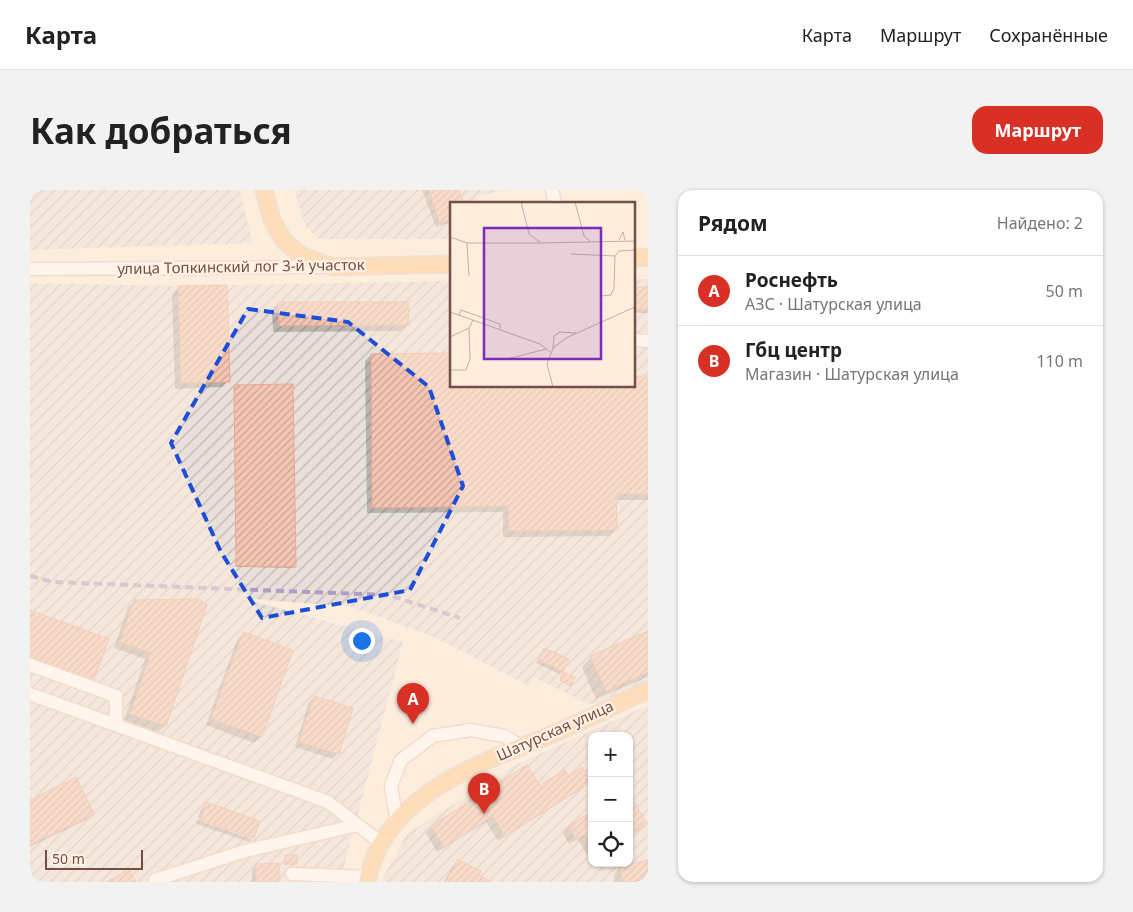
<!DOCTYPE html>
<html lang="ru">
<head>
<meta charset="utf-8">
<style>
  body { margin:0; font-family:"Noto Sans",sans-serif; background:#f2f2f2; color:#222 }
  .controls { position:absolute; right:15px; bottom:15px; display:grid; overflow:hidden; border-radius:10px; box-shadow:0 1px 4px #0004 }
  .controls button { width:45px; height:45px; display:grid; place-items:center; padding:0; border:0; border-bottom:1px solid #e0e0e0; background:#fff; color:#222; font:25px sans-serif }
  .scale { position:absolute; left:15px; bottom:12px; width:98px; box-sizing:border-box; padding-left:5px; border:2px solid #735045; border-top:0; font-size:14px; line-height:18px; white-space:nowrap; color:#735045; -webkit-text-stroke:4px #fff1e4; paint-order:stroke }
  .you { position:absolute; left:331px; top:450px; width:18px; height:18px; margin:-12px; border:4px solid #fff; border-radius:50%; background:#1a73e8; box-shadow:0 0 0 8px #1a73e833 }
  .badge { display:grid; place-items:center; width:32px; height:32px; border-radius:50%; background:#d93025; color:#fff; font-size:16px; font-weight:700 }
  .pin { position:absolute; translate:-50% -41px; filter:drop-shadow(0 1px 2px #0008) }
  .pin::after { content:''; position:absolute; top:26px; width:18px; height:15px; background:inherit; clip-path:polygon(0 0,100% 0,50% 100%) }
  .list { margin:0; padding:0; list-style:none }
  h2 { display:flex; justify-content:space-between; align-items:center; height:65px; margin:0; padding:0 20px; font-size:21px }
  h2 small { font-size:16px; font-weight:400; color:#767676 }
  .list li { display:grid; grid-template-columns:32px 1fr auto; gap:15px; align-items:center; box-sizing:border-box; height:70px; padding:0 20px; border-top:1px solid #e0e0e0 }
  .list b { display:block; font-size:19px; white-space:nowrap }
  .list p { margin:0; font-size:16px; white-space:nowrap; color:#767676 }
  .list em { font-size:16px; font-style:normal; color:#767676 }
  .icon { flex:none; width:28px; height:28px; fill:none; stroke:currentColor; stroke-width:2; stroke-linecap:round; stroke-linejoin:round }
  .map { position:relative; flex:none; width:618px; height:692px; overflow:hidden; border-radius:15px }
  header { display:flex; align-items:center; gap:30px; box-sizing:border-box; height:70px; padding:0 25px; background:#fff; border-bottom:1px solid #e0e0e0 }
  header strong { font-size:24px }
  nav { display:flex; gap:28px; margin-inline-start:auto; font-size:18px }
  .intro { display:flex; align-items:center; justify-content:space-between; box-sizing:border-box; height:120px; padding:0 30px }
  h1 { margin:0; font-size:35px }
  .button { padding:12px 22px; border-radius:15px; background:#d93025; color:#fff; font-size:18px; font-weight:700 }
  main { display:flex; gap:30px; padding:0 30px }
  aside { flex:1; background:#fff; border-radius:15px; box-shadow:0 1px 4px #0004 }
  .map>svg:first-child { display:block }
  .industrial { fill:url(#industrial-furrows); fill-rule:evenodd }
  .shadow { fill:#0003 }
  .building { fill:url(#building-hatch); stroke:#e7a993 }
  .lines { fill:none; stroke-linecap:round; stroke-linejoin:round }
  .minor-casing { stroke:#e3c9bc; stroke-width:15 }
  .major-casing { stroke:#dbd2cf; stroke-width:19 }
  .minor { stroke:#fff; stroke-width:12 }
  .major { stroke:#ffc992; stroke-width:16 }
  .rail { stroke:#ae9dc6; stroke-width:4; stroke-dasharray:8 5; stroke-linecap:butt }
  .marked { fill:none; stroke:#1d4ed8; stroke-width:4; stroke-dasharray:10 6; stroke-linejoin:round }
  .labels { text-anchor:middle; stroke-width:4.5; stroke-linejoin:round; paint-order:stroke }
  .street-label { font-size:15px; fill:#735045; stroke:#fff1e4 }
  .inset-road { fill:none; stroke:#c6aea0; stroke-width:1 }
  .view { fill:#7b2cbf; fill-opacity:0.15; stroke:#7b2cbf; stroke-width:2.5 }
  .inset-edge { fill:none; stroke:#735045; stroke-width:2.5 }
</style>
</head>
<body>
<header>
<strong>Карта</strong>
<nav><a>Карта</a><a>Маршрут</a><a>Сохранённые</a></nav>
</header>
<div class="intro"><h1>Как добраться</h1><a class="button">Маршрут</a></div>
<main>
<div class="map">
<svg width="618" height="692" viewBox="0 0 618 692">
  <defs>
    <pattern id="industrial-furrows" width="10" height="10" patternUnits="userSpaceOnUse" patternTransform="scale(1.25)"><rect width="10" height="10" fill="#eae0da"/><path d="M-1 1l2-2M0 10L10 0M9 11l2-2" fill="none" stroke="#c2b8b3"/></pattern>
    <pattern id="building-hatch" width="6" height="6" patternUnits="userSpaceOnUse" patternTransform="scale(1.25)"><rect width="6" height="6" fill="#f4c5b3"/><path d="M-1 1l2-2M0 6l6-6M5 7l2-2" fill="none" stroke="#caa293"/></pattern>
  </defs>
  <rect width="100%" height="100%" fill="#fdeddd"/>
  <path class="industrial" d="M 0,0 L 210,0 L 222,53 L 0,60 Z
    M 264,0 L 476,0 L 447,6 L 449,14 L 422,14 L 422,49 L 289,49 L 276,37 Z
    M 604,89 L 618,89 L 618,493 L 570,515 L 557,513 L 503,487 L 499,496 L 404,447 L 321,417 L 211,408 L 373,452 L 310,692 L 0,692 L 0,93 L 148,96 L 422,91 L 422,196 L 604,196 Z
    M 618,515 L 618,692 L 356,692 L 352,690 L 377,644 L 483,576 ZM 562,546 L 599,546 L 599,673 L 562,673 Z"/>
  <path class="shadow" d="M 392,0 L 428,0 L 422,14 L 422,32 L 406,37 Z
    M 149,97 L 198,191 L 192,197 L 145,199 L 142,104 Z
    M 604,98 L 618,98 L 618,123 L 604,123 Z
    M 248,114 L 378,134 L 371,141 L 243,142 L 242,120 Z
    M 341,165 L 422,196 L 604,196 L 618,187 L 618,310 L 585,310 L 585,340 L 579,346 L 473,347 L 473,322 L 337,323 L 335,171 Z
    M 205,196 L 264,376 L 263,378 L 206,377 Z
    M 169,410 L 135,536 L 128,542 L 94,530 L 115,469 L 84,458 L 98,417 L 105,411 Z
    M 618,443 L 618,487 L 566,509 L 552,477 L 561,467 Z
    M 213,444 L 262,461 L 231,547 L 224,553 L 176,535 L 207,450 Z
    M 514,459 L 532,481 L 529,484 L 506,473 Z
    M 284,507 L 321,519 L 307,564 L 303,569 L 265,557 L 279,512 Z
    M 539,587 L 560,591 L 553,598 L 468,651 L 456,632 L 407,662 L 396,643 L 402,637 Z
    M 599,606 L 615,634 L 609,640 L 599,646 Z
    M 0,611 L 62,624 L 56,630 L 0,657 Z
    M 176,614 L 229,632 L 223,647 L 168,628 L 171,619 Z
    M 562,624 L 562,667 L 559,668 L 548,649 L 539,654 L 533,643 L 539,636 Z
    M 167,630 L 222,649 L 219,652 L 166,634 Z
    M 255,667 L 266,674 L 254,675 Z
    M 429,670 L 447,685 L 459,692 L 414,692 L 422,677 Z
    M 618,671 L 618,692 L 585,692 L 584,684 L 590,678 Z
    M 226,675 L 248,692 L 222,692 L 222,680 Z"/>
  <path class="building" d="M 399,0 L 429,0 L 434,14 L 422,14 L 422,29 L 410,33 Z
    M 197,95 L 200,192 L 151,193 L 148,96 Z
    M 604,97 L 618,97 L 618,119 L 604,119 Z
    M 248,112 L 378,112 L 379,135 L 249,136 Z
    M 422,163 L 422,196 L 604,196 L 604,186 L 618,186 L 618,304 L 586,304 L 587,340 L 479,341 L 478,316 L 342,318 L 341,164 Z
    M 263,194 L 266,377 L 206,376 L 204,195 Z
    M 169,409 L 177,415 L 136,536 L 100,524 L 121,463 L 90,452 L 104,410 Z
    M 0,420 L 79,449 L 63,492 L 0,469 Z
    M 618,441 L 618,482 L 576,501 L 560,466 Z
    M 213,442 L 263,460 L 232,547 L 181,529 Z
    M 514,458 L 539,469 L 533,482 L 509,470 Z
    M 533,482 L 545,487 L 541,496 L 530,490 Z
    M 284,506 L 323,518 L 309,564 L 269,552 Z
    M 497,575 L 510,595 L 535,580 L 539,586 L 552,577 L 561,592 L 475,646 L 463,626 L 414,657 L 401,636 Z
    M 46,587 L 64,624 L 0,655 L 0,610 Z
    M 599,603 L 617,634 L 599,644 Z
    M 176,612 L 230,631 L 224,648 L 170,630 Z
    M 562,622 L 562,656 L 555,644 L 546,649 L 539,635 Z
    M 255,665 L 267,665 L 267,674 L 255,674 Z
    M 428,669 L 451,681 L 449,685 L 462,692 L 416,692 Z
    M 618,670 L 618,692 L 593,692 L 589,677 Z
    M 249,673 L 249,692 L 226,692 L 226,674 Z
    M 100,680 L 106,692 L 76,692 Z"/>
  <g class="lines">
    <defs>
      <path id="minor" d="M 522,0 L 525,14
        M 0,79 L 297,77
        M 604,150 L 618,151
        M 0,475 L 86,506 L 86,535
        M 0,504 L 298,612 L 351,653
        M 367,632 L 361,596 L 371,570 L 403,546 L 441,540 L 474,546 L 491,556
        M 262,684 L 339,687
        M 125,690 L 215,661 L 328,635"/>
      <path id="major" d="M 234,0 L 242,30 L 254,51 L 272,66 L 304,77 L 422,74
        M 604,68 L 618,67
        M 337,692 C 354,605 446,575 518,546 C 552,532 585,515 618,500"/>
    </defs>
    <use href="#minor" class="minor-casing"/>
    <use href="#major" class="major-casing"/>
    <use href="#minor" class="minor"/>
    <use href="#major" class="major"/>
    <path class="rail" d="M 0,386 L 23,392 L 358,405 L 430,428"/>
  </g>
  <path d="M0 0H618V692H0ZM 218,119 L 318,132 L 399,197 L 433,296 L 380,400 L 232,428 L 191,362 L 141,253 Z" fill="#fdeddd" fill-opacity=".55" fill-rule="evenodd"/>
  <path class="marked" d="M 218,119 L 318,132 L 399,197 L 433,296 L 380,400 L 232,428 L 191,362 L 141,253 Z"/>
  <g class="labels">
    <g class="street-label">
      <text transform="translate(211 77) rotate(-1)" y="5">улица Топкинский лог 3-й участок</text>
      <text transform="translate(525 541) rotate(-24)" y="5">Шатурская улица</text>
    </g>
  </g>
  <g transform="translate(420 12)">
    <rect width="185" height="185" fill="#fdeddd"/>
    <path class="inset-road" d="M 71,0 L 79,32 L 91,41 L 185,39M 125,0 L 134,34 L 140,39M 0,35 L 17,41 L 90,41M 169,38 L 173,30 L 175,38M 17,41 L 19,74M 121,52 L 165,54M 151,94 L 161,93 L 164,86 L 165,54 L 169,49 L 185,48M 0,110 L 90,142 L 100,150M 9,113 L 11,108 L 50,122 L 50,127M 0,135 L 19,126M 103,146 L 104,134 L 110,130 L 126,131M 57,157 L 96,147M 0,168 L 16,168 L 20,157 L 19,126 L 23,118M 103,185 L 97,162 L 103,146 L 116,136 L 185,105"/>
    <path class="view" d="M 34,26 L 151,26 L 151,157 L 34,157 Z"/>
    <rect width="185" height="185" class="inset-edge"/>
  </g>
</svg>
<div class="controls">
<button>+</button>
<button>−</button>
<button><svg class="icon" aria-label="locate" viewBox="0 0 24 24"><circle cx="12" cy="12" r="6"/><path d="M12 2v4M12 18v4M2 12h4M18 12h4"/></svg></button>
</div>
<div class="scale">50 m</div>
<div class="you"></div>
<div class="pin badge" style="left:383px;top:534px">A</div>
<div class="pin badge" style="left:454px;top:624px">B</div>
</div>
<aside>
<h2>Рядом<small>Найдено: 2</small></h2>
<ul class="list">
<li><span class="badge">A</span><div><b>Роснефть</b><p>АЗС · Шатурская улица</p></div><em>50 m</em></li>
<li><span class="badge">B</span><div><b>Гбц центр</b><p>Магазин · Шатурская улица</p></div><em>110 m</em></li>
</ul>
</aside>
</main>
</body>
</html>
